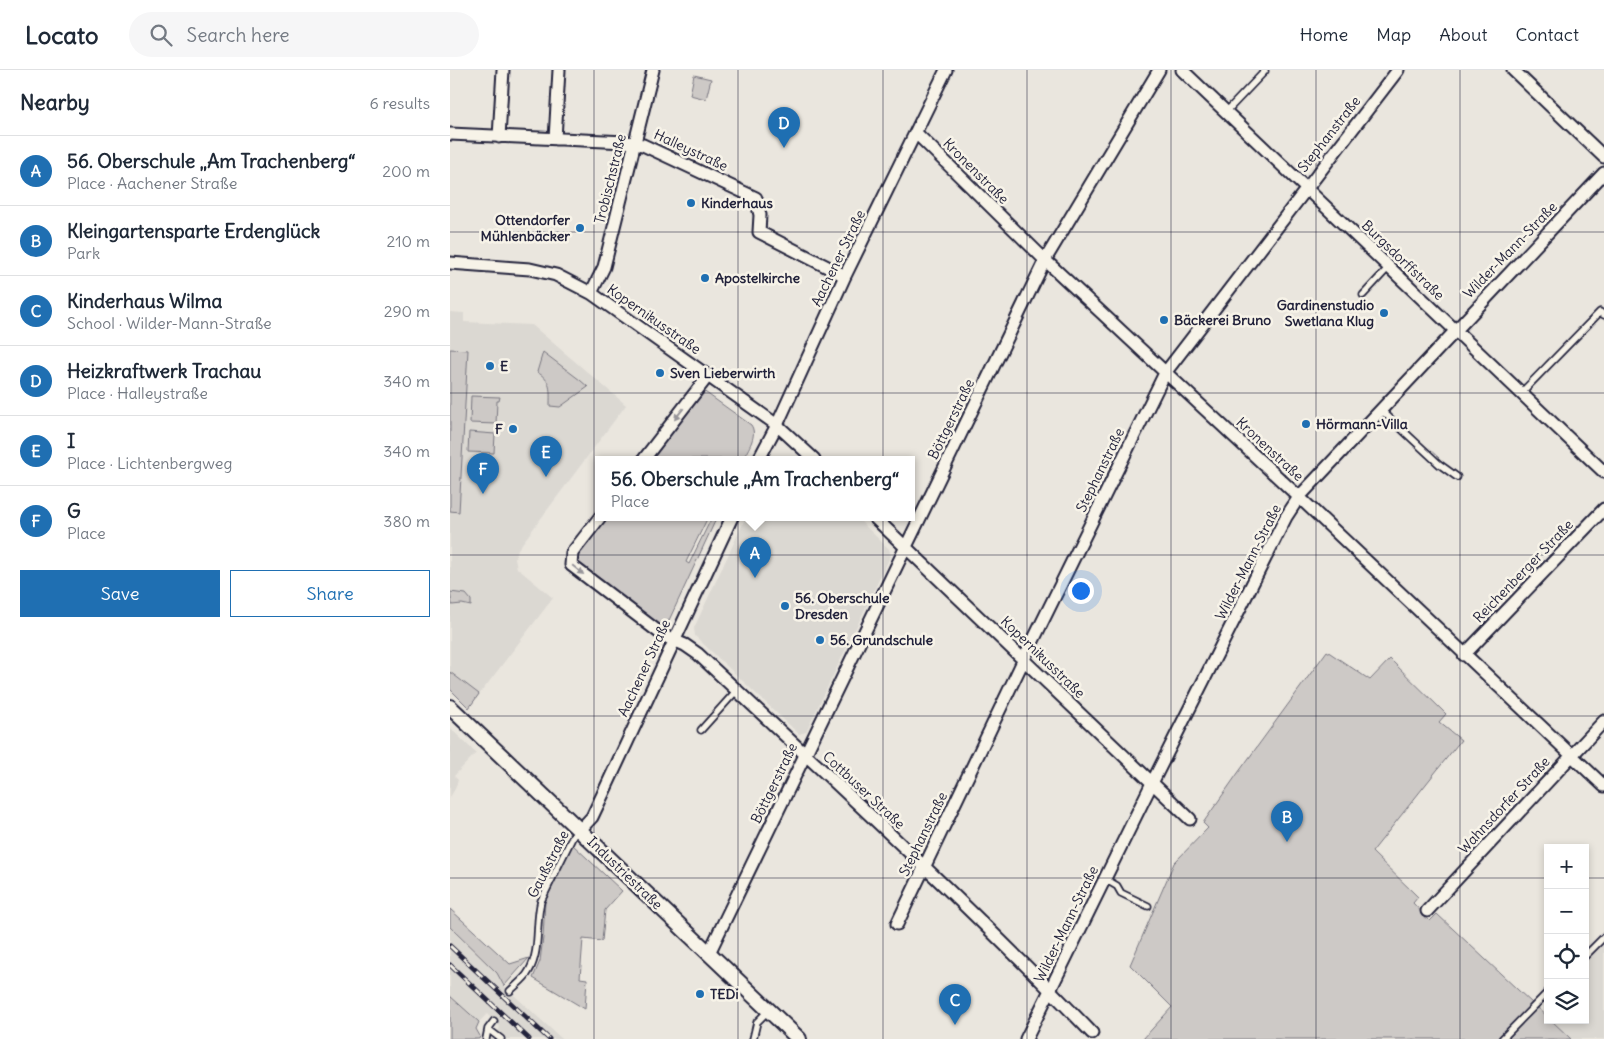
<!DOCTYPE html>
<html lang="en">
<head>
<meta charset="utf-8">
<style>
  body { margin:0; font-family:Delius,sans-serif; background:#f6f6f7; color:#1f2937 }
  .controls { position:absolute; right:15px; bottom:15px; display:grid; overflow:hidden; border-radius:0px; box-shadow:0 2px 8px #0003 }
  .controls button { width:45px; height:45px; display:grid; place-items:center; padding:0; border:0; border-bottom:1px solid #e0e1e3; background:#fff; color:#1f2937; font:25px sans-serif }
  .you { position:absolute; left:630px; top:520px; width:18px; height:18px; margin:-12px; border:4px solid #fff; border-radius:50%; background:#1a73e8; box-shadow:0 0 0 8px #1a73e833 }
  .badge { display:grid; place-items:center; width:32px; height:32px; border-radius:50%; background:#1f6fb2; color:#fff; font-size:16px; font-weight:700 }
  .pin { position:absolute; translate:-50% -41px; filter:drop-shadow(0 1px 2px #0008) }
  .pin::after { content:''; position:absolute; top:26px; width:18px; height:15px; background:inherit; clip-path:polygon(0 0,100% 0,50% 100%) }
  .popup { position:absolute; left:145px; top:386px; width:320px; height:65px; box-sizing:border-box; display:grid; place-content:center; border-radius:0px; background:#fff; filter:drop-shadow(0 1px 4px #0005); font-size:16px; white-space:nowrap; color:#747a83 }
  .popup b { font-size:19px; color:#1f2937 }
  .popup::after { content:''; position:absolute; left:50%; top:100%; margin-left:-10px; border:10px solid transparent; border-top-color:#fff }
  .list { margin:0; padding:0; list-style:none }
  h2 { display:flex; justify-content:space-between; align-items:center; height:65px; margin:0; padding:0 20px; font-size:21px }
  h2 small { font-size:16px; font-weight:400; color:#747a83 }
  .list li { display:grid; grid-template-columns:32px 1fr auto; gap:15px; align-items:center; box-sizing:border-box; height:70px; padding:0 20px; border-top:1px solid #e0e1e3 }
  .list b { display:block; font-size:19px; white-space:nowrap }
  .list p { margin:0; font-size:16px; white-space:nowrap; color:#747a83 }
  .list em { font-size:16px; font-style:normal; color:#747a83 }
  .actions { display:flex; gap:10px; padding:15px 20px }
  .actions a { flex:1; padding:11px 0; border:1px solid #1f6fb2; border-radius:0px; text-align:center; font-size:18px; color:#1f6fb2 }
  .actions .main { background:#1f6fb2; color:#fff }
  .icon { flex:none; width:28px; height:28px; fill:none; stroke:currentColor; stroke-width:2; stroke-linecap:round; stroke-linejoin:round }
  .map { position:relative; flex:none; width:1154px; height:969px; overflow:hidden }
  header { display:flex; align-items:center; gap:30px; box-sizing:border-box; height:70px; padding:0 25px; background:#fff; border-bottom:1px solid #e0e1e3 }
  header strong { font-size:24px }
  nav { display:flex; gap:28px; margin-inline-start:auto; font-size:18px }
  .search { width:350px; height:45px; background:#f6f6f7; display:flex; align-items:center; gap:12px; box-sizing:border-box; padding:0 18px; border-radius:28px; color:#747a83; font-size:19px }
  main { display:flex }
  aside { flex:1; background:#fff }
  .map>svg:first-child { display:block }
  .built { fill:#dbd8d2 }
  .green { fill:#cdc9c6; stroke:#787680 }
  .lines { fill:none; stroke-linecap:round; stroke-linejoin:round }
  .service-casing { stroke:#22223b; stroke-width:9 }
  .minor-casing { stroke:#22223b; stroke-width:15 }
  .tertiary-casing { stroke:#22223b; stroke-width:18 }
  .service { stroke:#f7f3e8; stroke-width:5.5 }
  .minor { stroke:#f7f3e8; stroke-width:11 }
  .tertiary { stroke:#f7f3e8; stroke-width:14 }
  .rail-casing { stroke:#22223b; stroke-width:5 }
  .rail { stroke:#f7f3e8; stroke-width:3; stroke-dasharray:9; stroke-linecap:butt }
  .oneway { fill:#97959a }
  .grid { fill:none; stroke:#22223b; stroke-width:1; stroke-opacity:0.55 }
  .poi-dot { fill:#1f6fb2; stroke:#f7f3e8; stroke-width:2 }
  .labels { text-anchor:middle; stroke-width:5; stroke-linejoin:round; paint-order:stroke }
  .street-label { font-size:14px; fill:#22223b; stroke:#f7f3e8 }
  .poi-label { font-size:14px; font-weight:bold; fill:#22223b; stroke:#f7f3e8; text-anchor:start }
</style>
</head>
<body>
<header>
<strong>Locato</strong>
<div class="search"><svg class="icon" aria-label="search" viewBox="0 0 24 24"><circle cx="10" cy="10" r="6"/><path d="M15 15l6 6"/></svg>Search here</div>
<nav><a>Home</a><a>Map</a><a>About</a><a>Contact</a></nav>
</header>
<main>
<aside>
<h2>Nearby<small>6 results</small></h2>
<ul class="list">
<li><span class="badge">A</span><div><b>56. Oberschule „Am Trachenberg“</b><p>Place · Aachener Straße</p></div><em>200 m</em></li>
<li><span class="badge">B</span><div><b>Kleingartensparte Erdenglück</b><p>Park</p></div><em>210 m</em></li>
<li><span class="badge">C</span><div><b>Kinderhaus Wilma</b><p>School · Wilder-Mann-Straße</p></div><em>290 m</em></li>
<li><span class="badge">D</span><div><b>Heizkraftwerk Trachau</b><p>Place · Halleystraße</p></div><em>340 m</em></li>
<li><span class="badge">E</span><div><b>I</b><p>Place · Lichtenbergweg</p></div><em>340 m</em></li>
<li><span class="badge">F</span><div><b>G</b><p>Place</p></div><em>380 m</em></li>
</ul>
<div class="actions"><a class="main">Save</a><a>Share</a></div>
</aside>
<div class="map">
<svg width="1154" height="969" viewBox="0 0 1154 969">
  <rect width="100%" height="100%" fill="#eae6de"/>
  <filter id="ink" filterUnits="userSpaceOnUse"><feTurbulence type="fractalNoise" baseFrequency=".02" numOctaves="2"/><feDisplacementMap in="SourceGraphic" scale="10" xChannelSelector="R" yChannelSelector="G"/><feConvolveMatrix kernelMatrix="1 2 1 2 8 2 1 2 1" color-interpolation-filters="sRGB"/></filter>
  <g filter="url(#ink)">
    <path class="built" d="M 0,242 L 14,243 L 14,252 L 82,255 L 176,335 L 68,479 L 65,489 L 67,498 L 103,528 L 19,638 L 0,619 Z
      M 296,447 L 406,447 L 439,479 L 441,486 L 439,489 L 356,662 L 349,664 L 245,566 L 244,558 Z
      M 0,658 L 26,683 L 4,706 L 8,710 L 5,719 L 0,727 Z
      M 0,857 L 47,903 L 54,916 L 112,969 L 54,969 L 47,964 L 50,957 L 37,944 L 29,952 L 0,926 Z
      M 1154,870 L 1154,969 L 1121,969 L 1101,950 L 1135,950 L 1135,889 Z"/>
    <path class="green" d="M 244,5 L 261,9 L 256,29 L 240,25 Z
      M 0,279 L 18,280 L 9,442 L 0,441 Z
      M 93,282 L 130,310 L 138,317 L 110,337 L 100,336 C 100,320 102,311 87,302 Z
      M 252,320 L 301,355 C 308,365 298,379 293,389 L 198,389 Z
      M 21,326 L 50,327 L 49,331 L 47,331 L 46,354 L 20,353 Z
      M 19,362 L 45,364 L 44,383 L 18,382 Z
      M 154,447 L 258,447 L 236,492 L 239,494 L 262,447 L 267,447 L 214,561 L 129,497 L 128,480 Z
      M 0,522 L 16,524 L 21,530 L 21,536 L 12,534 L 2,535 Z
      M 877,581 L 920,610 L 940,589 L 996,644 L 989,652 L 1011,670 L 922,782 L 968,827 L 963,833 L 980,851 L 987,844 L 1083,934 L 1048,969 L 693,969 L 722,937 L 680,895 L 724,793 L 758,758 L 753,753 L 788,703 Z
      M 0,602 L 29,624 L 19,638 L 0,619 Z
      M 122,774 L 172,821 L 155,840 L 152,871 L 133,869 L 130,908 L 137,909 L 135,939 L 83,908 L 90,891 L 93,868 L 95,832 Z
      M 0,839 L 60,894 L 79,888 L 54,916 L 47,903 L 0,857 Z
      M 0,926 L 29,952 L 26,959 L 30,966 L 29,969 L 0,969 Z
      M 1087,937 L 1098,947 L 1098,950 L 1101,950 L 1121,969 L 1054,969 Z"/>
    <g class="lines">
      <defs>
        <path id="service" d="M 776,42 L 815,1
          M 913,225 L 939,197
          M 1071,323 L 1150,242 L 1154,245
          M 930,339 L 989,394 L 1007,407
          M 251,660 L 287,620
          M 655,809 L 667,816 L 671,823 L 698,836
          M 1135,886 L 1154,867
          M 60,921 C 66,915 75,909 79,901 C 91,880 85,854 91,831 L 123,766 L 130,760
          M 38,959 L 51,969
          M 36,969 L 38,959 L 44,951
          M 303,969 L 307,952 L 319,940
          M 1052,969 L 1098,922"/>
        <path id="minor" d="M 732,0 L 1154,402
          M 1063,0 L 1154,87
          M 466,63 L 595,190 L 849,427 L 1154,716
          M 0,64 L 176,72 L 193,75 L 306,128 L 310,145 L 309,162 L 395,206
          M 49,67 L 53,0
          M 105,69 L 109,0
          M 0,193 L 80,199 L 106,205 L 141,223 L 327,355 L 364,389
          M 141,223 L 154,197 L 203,0
          M 194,389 L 258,306
          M 309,389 L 327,355 L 395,206 L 496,0
          M 150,447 L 122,483 L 121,495 L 214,566 L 235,575 L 248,584 C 381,709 516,832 642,963
          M 424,447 L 740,749
          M 1014,585 L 1154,439
          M 130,760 L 142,747 L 152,726 L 282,447
          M 977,841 L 1154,651
          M 447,854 L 574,589 L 715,303 L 948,0
          M 259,883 L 595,190 L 709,0
          M 576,969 L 702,713 L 836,447 L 849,427 L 1154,103"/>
        <path id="tertiary" d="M 0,637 L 349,969"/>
      </defs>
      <use href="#service" class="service-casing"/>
      <use href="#minor" class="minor-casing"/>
      <use href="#tertiary" class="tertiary-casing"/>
      <use href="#service" class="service"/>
      <use href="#minor" class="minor"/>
      <use href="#tertiary" class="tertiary"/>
      <defs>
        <path id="rail" d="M 0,876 L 99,969
          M 0,895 L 79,969"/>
      </defs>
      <use href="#rail" class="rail-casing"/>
      <use href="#rail" class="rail"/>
    </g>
    <defs><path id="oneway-solid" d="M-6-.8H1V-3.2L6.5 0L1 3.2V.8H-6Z" transform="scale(1.25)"/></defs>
    <g class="oneway">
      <use href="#oneway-solid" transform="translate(229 344) rotate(128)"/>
      <use href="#oneway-solid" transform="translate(128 500) rotate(39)"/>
    </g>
  </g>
  <path class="grid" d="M 144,0 L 144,969M 288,0 L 288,969M 433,0 L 433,969M 577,0 L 577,969M 721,0 L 721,969M 866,0 L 866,969M 1010,0 L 1010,969M 0,162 L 1154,162M 0,323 L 1154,323M 0,485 L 1154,485M 0,646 L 1154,646M 0,808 L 1098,808M 1135,808 L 1154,808"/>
  <g class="poi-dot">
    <circle cx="241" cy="133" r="5"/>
    <circle cx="130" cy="158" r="5"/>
    <circle cx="255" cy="208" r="5"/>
    <circle cx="934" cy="243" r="5"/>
    <circle cx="714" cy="250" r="5"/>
    <circle cx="40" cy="296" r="5"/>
    <circle cx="210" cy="303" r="5"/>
    <circle cx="856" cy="354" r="5"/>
    <circle cx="63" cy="359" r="5"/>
    <circle cx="335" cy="536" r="5"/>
    <circle cx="370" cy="570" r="5"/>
    <circle cx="250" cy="924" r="5"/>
  </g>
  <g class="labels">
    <g class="street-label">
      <text transform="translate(879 64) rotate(-52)" y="5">Stephanstraße</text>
      <text transform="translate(241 80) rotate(25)" y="5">Halleystraße</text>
      <text transform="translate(526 101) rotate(45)" y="5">Kronenstraße</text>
      <text transform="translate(160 109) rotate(-76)" y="5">Trobischstraße</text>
      <text transform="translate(1060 180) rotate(-46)" y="5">Wilder-Mann-Straße</text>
      <text transform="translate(388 188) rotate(-64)" y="5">Aachener Straße</text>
      <text transform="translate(953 190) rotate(44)" y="5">Burgsdorffstraße</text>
      <text transform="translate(204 249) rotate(35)" y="5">Kopernikusstraße</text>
      <text transform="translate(501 349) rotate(-64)" y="5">Böttgerstraße</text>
      <text transform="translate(820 379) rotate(43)" y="5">Kronenstraße</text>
      <text transform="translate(650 400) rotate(-64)" y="5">Stephanstraße</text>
      <text transform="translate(798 492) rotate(-63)" y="5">Wilder-Mann-Straße</text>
      <text transform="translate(1073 501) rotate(-46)" y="5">Reichenberger Straße</text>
      <text transform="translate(593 587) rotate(44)" y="5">Kopernikusstraße</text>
      <text transform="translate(194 598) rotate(-65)" y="5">Aachener Straße</text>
      <text transform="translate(324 713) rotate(-64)" y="5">Böttgerstraße</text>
      <text transform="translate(414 720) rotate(43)" y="5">Cottbuser Straße</text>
      <text transform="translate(1054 735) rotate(-47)" y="5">Wahnsdorfer Straße</text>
      <text transform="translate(473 764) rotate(-64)" y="5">Stephanstraße</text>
      <text transform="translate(98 794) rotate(-63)" y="5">Gaußstraße</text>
      <text transform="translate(175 803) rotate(44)" y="5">Industriestraße</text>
      <text transform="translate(616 854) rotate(-64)" y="5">Wilder-Mann-Straße</text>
    </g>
    <g class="poi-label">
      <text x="251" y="138">Kinderhaus</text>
      <text x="120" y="155" text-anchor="end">Ottendorfer<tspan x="120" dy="16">Mühlenbäcker</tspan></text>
      <text x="265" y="213">Apostelkirche</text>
      <text x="924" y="240" text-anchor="end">Gardinenstudio<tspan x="924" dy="16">Swetlana Klug</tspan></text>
      <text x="724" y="255">Bäckerei Bruno</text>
      <text x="50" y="301">E</text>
      <text x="220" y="308">Sven Lieberwirth</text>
      <text x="866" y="359">Hörmann-Villa</text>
      <text x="53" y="364" text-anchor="end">F</text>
      <text x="345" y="533">56. Oberschule<tspan x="345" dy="16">Dresden</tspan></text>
      <text x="380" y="575">56. Grundschule</text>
      <text x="260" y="929">TEDi</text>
    </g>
  </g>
</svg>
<div class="controls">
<button>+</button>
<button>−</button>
<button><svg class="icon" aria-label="locate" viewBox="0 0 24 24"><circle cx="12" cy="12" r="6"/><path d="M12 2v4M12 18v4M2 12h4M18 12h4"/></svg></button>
<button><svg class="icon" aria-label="layers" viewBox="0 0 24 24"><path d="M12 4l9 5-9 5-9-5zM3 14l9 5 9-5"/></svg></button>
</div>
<div class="you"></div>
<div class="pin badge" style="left:305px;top:508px">A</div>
<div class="popup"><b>56. Oberschule „Am Trachenberg“</b>Place</div>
<div class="pin badge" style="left:837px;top:772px">B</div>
<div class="pin badge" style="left:505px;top:955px">C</div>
<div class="pin badge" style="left:334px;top:78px">D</div>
<div class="pin badge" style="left:96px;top:407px">E</div>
<div class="pin badge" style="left:33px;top:424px">F</div>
</div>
</main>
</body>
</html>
